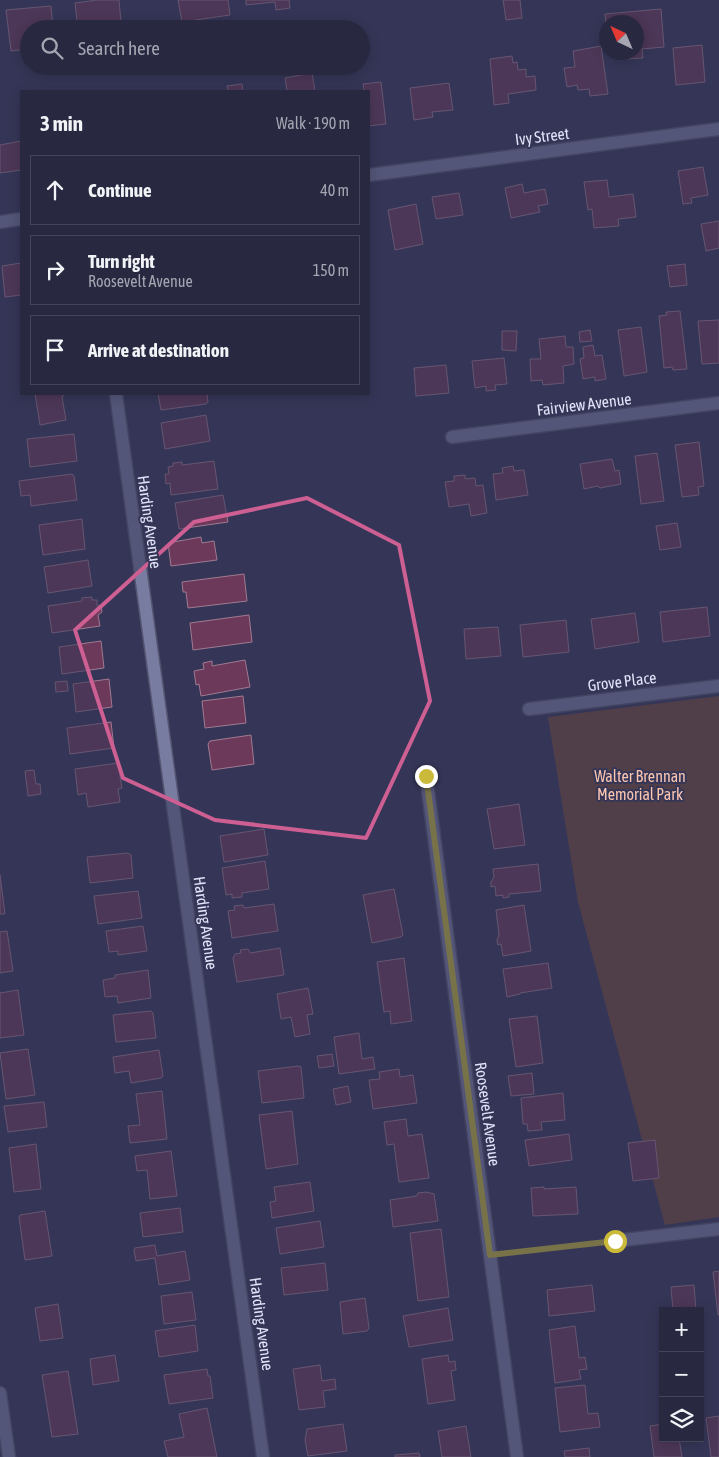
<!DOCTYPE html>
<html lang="en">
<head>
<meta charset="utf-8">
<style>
  body { margin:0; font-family:"Asap Condensed",sans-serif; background:#303048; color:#f1f3f6 }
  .controls { position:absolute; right:15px; bottom:15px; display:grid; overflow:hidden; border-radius:0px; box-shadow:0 2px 12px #0003 }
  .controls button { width:45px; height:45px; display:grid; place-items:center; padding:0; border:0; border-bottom:1px solid #44445a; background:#282841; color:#f1f3f6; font:25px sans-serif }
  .compass { position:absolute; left:599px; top:15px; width:45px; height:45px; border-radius:50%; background:#282841; box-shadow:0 2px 12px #0003; rotate:316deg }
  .stop { position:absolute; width:15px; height:15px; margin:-11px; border:4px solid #cbba39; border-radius:50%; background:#fff }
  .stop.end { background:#cbba39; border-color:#fff; box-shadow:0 1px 5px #0008 }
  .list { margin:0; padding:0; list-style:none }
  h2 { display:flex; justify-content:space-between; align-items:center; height:65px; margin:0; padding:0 20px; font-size:21px }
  h2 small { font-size:16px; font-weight:400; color:#a5a6b1 }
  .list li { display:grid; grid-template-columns:32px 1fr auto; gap:15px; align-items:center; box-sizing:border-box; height:70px; margin:0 10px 10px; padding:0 10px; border:1px solid #44445a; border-radius:0px }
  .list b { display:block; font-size:19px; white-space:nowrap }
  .list p { margin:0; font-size:16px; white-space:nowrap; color:#a5a6b1 }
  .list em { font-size:16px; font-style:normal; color:#a5a6b1 }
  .icon { flex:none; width:28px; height:28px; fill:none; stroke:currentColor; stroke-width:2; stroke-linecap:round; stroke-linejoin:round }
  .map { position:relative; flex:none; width:719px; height:1457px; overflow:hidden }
  .search { position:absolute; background:#282841; box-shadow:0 2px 12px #0003; left:20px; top:20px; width:350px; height:55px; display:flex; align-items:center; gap:12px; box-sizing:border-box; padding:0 18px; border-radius:28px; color:#a5a6b1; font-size:19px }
  .panel { position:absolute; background:#282841; box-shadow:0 2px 12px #0003; left:20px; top:90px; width:350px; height:305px; border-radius:0px }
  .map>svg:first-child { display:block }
  .green { fill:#724939 }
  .building { fill:#6c395a; stroke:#a07a91 }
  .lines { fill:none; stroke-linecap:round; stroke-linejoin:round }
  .street-casing { stroke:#545470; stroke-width:15 }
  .path { stroke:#8889a5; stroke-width:3; stroke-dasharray:2.5 2.5; stroke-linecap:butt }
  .street { stroke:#797ca1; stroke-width:12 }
  .route { stroke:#cbba39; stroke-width:6 }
  .marked { fill:none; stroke:#cd5f92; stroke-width:4; stroke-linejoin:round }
  .labels { text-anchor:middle; stroke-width:4; stroke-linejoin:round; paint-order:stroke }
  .street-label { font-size:16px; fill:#e1e3f8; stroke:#353657 }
  .park-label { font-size:16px; fill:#fcc5b0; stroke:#353657 }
</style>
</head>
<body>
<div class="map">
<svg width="719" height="1457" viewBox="0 0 719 1457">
  <rect width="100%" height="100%" fill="#353657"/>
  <path class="green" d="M 719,696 L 719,1217 L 665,1225 L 578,902 L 548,717 Z"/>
  <path class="building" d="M 97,0 L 119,0 L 121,22 L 104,24 L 105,29 L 78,29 L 75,3 Z
    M 178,0 L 228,0 L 230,15 L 182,22 Z
    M 246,0 L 289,0 L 290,8 L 276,10 L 275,2 L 246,5 Z
    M 503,0 L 520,0 L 522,18 L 506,20 Z
    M 51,6 L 53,29 L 29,29 L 29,37 L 27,37 L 28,49 L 11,51 L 6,10 Z
    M 661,9 L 664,47 L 642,49 L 643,58 L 624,59 L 623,52 L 636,52 L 636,22 L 606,22 L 606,26 L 605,14 Z
    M 702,45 L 705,82 L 676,85 L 673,48 Z
    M 601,46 L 608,94 L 590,96 L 589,89 L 578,90 L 577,85 L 567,87 L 564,68 L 575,67 L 573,51 Z
    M 512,56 L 513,63 L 517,62 L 518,70 L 526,69 L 526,77 L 535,76 L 536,90 L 508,94 L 509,103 L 494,105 L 490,59 Z
    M 312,73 L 315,91 L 287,91 L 285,78 Z
    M 381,82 L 386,124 L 369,126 L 369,91 L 364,91 L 363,84 Z
    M 449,83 L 453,110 L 432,112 L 433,117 L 414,120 L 410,88 Z
    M 242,84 L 243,91 L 228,91 L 227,86 Z
    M 21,141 L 21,170 L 0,173 L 0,145 Z
    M 703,167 L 708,195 L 691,198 L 692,203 L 683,204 L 678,171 Z
    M 607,180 L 609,197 L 633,194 L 636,217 L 618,219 L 619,226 L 594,228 L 592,209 L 588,210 L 584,182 Z
    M 522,184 L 524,193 L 545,189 L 548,204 L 538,206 L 540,212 L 511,218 L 505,188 Z
    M 459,193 L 463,215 L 436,219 L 432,197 Z
    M 416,204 L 423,244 L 395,250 L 388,210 Z
    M 719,221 L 719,248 L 706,251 L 701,224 Z
    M 21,263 L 21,295 L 5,297 L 2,266 Z
    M 685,264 L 687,285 L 670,287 L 667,266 Z
    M 680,311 L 687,369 L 673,370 L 672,367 L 664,368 L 659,316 L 667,315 L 666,312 Z
    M 719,320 L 719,363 L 702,364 L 698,321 Z
    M 641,327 L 647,372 L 624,376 L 618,330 Z
    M 590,330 L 592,341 L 580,342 L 579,332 Z
    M 502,331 L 517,331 L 516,351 L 502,350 Z
    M 565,336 L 566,347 L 573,347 L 574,364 L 563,366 L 564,383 L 543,385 L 542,380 L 531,381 L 530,359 L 541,359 L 539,339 Z
    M 593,345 L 595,356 L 602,355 L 606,379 L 595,381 L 595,377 L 583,379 L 580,359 L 584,358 L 583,347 Z
    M 504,358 L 507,384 L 495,385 L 496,390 L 486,391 L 486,386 L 475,388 L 472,361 Z
    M 446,365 L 449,393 L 416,396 L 414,368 Z
    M 35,394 L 65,394 L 62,397 L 66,420 L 40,425 Z
    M 158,394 L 207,394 L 208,402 L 206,404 L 161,410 Z
    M 206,415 L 210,441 L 165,449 L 161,423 Z
    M 74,434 L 77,461 L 30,467 L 27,439 Z
    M 699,442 L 704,486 L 698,487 L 699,495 L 682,497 L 675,445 Z
    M 657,453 L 664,501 L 641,504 L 635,456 Z
    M 612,459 L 615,471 L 619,470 L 621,484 L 600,488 L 598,486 L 584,489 L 580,464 Z
    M 214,461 L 218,489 L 171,495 L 170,483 L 166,484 L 165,474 L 169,474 L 168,467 L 173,466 L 173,463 L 182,462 L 182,465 Z
    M 513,466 L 514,471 L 524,470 L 528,495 L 496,500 L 493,474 L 503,473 L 502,468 Z
    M 72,474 L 74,476 L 77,500 L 31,506 L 30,495 L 21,496 L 19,481 Z
    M 465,475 L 465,479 L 475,478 L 476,486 L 483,485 L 487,513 L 471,516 L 469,504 L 449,507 L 445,482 L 454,481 L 454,476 Z
    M 223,495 L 228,522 L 179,529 L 175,503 Z
    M 82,519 L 85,549 L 43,555 L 39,525 Z
    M 677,523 L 681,547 L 660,550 L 656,526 Z
    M 201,537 L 202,543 L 214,541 L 217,560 L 171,566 L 168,543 Z
    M 88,560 L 92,586 L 48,593 L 44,567 Z
    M 244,574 L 247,601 L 188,608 L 186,592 L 183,592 L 182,582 Z
    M 92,597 L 92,600 L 97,600 L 97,606 L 101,605 L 102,612 L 98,615 L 100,626 L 52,633 L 48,606 L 82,601 L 82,598 Z
    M 707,607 L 710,636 L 663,642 L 660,612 Z
    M 635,613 L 639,642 L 595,649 L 591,619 Z
    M 249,615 L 252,642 L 193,650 L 190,623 Z
    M 566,620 L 569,652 L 523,657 L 520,625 Z
    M 498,627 L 501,656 L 466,659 L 464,629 Z
    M 101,641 L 104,668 L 62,674 L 59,647 Z
    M 245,660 L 250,687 L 201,696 L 199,684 L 196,685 L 194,671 L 204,669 L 203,663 L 212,661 L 212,666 Z
    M 109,679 L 112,707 L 76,712 L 73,684 Z
    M 67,681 L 68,691 L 56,692 L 55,682 Z
    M 243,696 L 246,723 L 205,728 L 202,701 Z
    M 111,722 L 114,748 L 70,754 L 67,728 Z
    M 251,735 L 254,764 L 212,770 L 208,744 L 210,741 Z
    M 118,763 L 122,788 L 118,789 L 120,802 L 88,807 L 86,793 L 78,795 L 75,769 Z
    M 34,770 L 36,784 L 40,784 L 41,794 L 28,796 L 25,771 Z
    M 519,804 L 525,845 L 494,849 L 487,809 Z
    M 264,829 L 268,855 L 224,862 L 220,836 Z
    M 128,853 L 131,855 L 133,878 L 90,883 L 87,857 Z
    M 265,861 L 269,889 L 242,893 L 242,897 L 232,898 L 232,894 L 226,895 L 222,868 Z
    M 538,864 L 541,891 L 509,894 L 509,897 L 503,898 L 503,895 L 496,896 L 495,886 L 491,887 L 491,882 L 494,877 L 493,869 Z
    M 0,875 L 5,914 L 0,914 Z
    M 394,889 L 403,935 L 401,937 L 372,943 L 363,895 Z
    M 138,891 L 142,918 L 98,924 L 94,896 Z
    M 274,904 L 278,931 L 232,938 L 228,911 L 235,910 L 234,906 L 243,905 L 244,908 Z
    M 524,905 L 531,951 L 503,956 L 501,944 L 498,945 L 497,941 L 499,934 L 496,910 Z
    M 143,926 L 147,951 L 118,955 L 118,951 L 109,952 L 106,931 Z
    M 7,931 L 13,971 L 0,973 L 0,932 Z
    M 280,948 L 284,975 L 237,982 L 233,958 L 235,954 L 241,953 L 240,950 L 248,949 L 250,953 Z
    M 404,958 L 412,1021 L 391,1024 L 390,1011 L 384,1012 L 377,962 Z
    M 548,963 L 552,988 L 520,993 L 520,994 L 507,997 L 503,969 Z
    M 148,970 L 151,998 L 118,1003 L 117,996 L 105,997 L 103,980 L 115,978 L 115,975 Z
    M 308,988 L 313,1014 L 307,1015 L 310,1034 L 295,1037 L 291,1017 L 281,1019 L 277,994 Z
    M 18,990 L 24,1035 L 0,1038 L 0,993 Z
    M 151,1011 L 153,1013 L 156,1038 L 116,1042 L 113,1015 Z
    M 537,1016 L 543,1063 L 516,1067 L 509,1019 Z
    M 359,1033 L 362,1059 L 373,1057 L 375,1069 L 339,1074 L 334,1037 Z
    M 28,1049 L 35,1095 L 6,1099 L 0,1053 Z
    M 159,1050 L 163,1076 L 161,1078 L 131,1083 L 129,1071 L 115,1073 L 113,1057 Z
    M 332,1054 L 334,1066 L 319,1068 L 317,1056 Z
    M 298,1066 L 301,1067 L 304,1098 L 262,1103 L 258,1071 Z
    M 399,1069 L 400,1077 L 413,1075 L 417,1103 L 373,1109 L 369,1080 L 380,1079 L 379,1072 Z
    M 532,1073 L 534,1094 L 511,1096 L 508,1076 Z
    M 348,1086 L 351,1102 L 336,1105 L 333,1089 Z
    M 162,1091 L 167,1139 L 130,1143 L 128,1126 L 140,1125 L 136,1094 Z
    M 563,1093 L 565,1120 L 541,1122 L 542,1130 L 528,1131 L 527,1124 L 523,1124 L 521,1098 Z
    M 44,1102 L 47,1127 L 8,1132 L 4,1106 Z
    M 292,1111 L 298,1164 L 266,1169 L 259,1115 Z
    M 406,1119 L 408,1136 L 422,1134 L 429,1178 L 399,1182 L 394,1144 L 387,1145 L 384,1122 Z
    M 569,1134 L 572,1160 L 529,1166 L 525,1140 Z
    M 655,1140 L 659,1178 L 633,1181 L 628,1143 Z
    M 36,1144 L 41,1189 L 14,1192 L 9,1148 Z
    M 171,1151 L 177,1196 L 150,1199 L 147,1170 L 137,1171 L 135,1156 Z
    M 310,1182 L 314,1211 L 272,1218 L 270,1202 L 276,1201 L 274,1187 Z
    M 544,1187 L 544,1189 L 576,1187 L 578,1214 L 533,1216 L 531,1188 Z
    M 426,1192 L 434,1194 L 438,1221 L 393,1227 L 390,1200 L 417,1196 L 418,1193 Z
    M 180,1208 L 183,1232 L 143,1237 L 140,1213 Z
    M 45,1211 L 52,1256 L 25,1260 L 19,1217 L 20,1215 Z
    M 320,1221 L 324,1247 L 280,1254 L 276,1228 Z
    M 441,1229 L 449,1297 L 418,1301 L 410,1233 Z
    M 155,1245 L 157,1256 L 185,1251 L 190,1280 L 159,1285 L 155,1258 L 136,1261 L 134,1250 L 135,1248 Z
    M 325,1263 L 328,1290 L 284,1295 L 281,1268 Z
    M 719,1271 L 719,1315 L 718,1315 L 713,1272 Z
    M 592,1285 L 595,1311 L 549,1316 L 547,1290 Z
    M 694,1285 L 696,1311 L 673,1311 L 671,1287 Z
    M 192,1292 L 196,1320 L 164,1324 L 161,1296 Z
    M 365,1298 L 369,1328 L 367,1331 L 343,1334 L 340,1302 Z
    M 58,1304 L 63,1338 L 40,1341 L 35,1308 Z
    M 448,1308 L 453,1340 L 409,1347 L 403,1316 Z
    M 195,1325 L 198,1351 L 159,1357 L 155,1331 Z
    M 575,1326 L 579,1358 L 585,1357 L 587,1369 L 579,1370 L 581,1379 L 555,1383 L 549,1330 Z
    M 115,1355 L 119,1381 L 93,1385 L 90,1359 Z
    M 448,1355 L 449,1362 L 455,1361 L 456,1370 L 451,1371 L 455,1400 L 428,1404 L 422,1359 Z
    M 320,1365 L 322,1381 L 335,1379 L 336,1389 L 323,1391 L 325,1407 L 299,1410 L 293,1369 Z
    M 207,1369 L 208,1376 L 210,1376 L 213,1398 L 169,1404 L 164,1375 Z
    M 68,1371 L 78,1434 L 52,1437 L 42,1375 Z
    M 585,1385 L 588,1414 L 598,1413 L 600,1427 L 560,1432 L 555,1388 Z
    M 207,1408 L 217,1457 L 168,1457 L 164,1441 L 184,1437 L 179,1414 Z
    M 719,1416 L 719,1457 L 711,1457 L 706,1418 Z
    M 343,1424 L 347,1451 L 308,1456 L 305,1440 L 307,1429 Z
    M 663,1424 L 663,1438 L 679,1438 L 682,1457 L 654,1457 L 650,1426 Z
    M 466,1426 L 471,1457 L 442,1457 L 438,1431 Z
    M 589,1448 L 590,1457 L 565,1457 L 564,1451 Z
    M 419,1453 L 420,1457 L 395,1457 L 395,1455 Z"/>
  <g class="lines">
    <defs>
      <path id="street" d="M 369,175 L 719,129
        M 0,222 L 21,219
        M 116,394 L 263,1457
        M 452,437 L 719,403
        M 529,709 L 719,686
        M 426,776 L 517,1457
        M 615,1241 L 719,1229
        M 0,1393 L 9,1457"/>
    </defs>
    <use href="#street" class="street-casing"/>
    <path class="path" d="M 506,1253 L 599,1243"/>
    <use href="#street" class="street"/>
  </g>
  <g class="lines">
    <path class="route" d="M 426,776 L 490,1255 L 615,1241"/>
  </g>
  <path d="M0 0H719V1457H0ZM 307,498 L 399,545 L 430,701 L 366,838 L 215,820 L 123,778 L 75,630 L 194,522 Z" fill="#353657" fill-opacity=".55" fill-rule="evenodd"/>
  <path class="marked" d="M 307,498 L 399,545 L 430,701 L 366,838 L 215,820 L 123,778 L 75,630 L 194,522 Z"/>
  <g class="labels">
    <g class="street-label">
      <text transform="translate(542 136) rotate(-7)" y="6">Ivy Street</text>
      <text transform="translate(584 404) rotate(-7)" y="6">Fairview Avenue</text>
      <text transform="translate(150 522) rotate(82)" y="6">Harding Avenue</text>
      <text transform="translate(622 681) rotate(-7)" y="6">Grove Place</text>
      <text transform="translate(206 923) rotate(82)" y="6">Harding Avenue</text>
      <text transform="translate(488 1114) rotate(82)" y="6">Roosevelt Avenue</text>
      <text transform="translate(262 1324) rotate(82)" y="6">Harding Avenue</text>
    </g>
    <g class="park-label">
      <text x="640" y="782">Walter Brennan<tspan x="640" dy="18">Memorial Park</tspan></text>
    </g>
  </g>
</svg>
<div class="controls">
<button>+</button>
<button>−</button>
<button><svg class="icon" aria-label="layers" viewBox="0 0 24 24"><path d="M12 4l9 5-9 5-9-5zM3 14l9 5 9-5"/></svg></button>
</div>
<svg class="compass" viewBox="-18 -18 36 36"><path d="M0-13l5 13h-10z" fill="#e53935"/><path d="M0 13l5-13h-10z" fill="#a5a6b1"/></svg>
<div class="stop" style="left:615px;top:1241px"></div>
<div class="stop end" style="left:426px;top:776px"></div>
<div class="search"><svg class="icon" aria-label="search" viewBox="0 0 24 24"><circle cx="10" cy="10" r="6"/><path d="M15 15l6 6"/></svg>Search here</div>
<section class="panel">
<h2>3 min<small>Walk · 190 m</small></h2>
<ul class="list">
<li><svg class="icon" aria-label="ahead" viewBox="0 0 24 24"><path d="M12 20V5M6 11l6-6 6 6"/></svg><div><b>Continue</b></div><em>40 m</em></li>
<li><svg class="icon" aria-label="right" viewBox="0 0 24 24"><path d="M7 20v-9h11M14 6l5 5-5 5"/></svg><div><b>Turn right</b><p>Roosevelt Avenue</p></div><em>150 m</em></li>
<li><svg class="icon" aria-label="arrive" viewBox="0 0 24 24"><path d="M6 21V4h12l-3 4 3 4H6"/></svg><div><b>Arrive at destination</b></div></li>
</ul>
</section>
</div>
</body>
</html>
